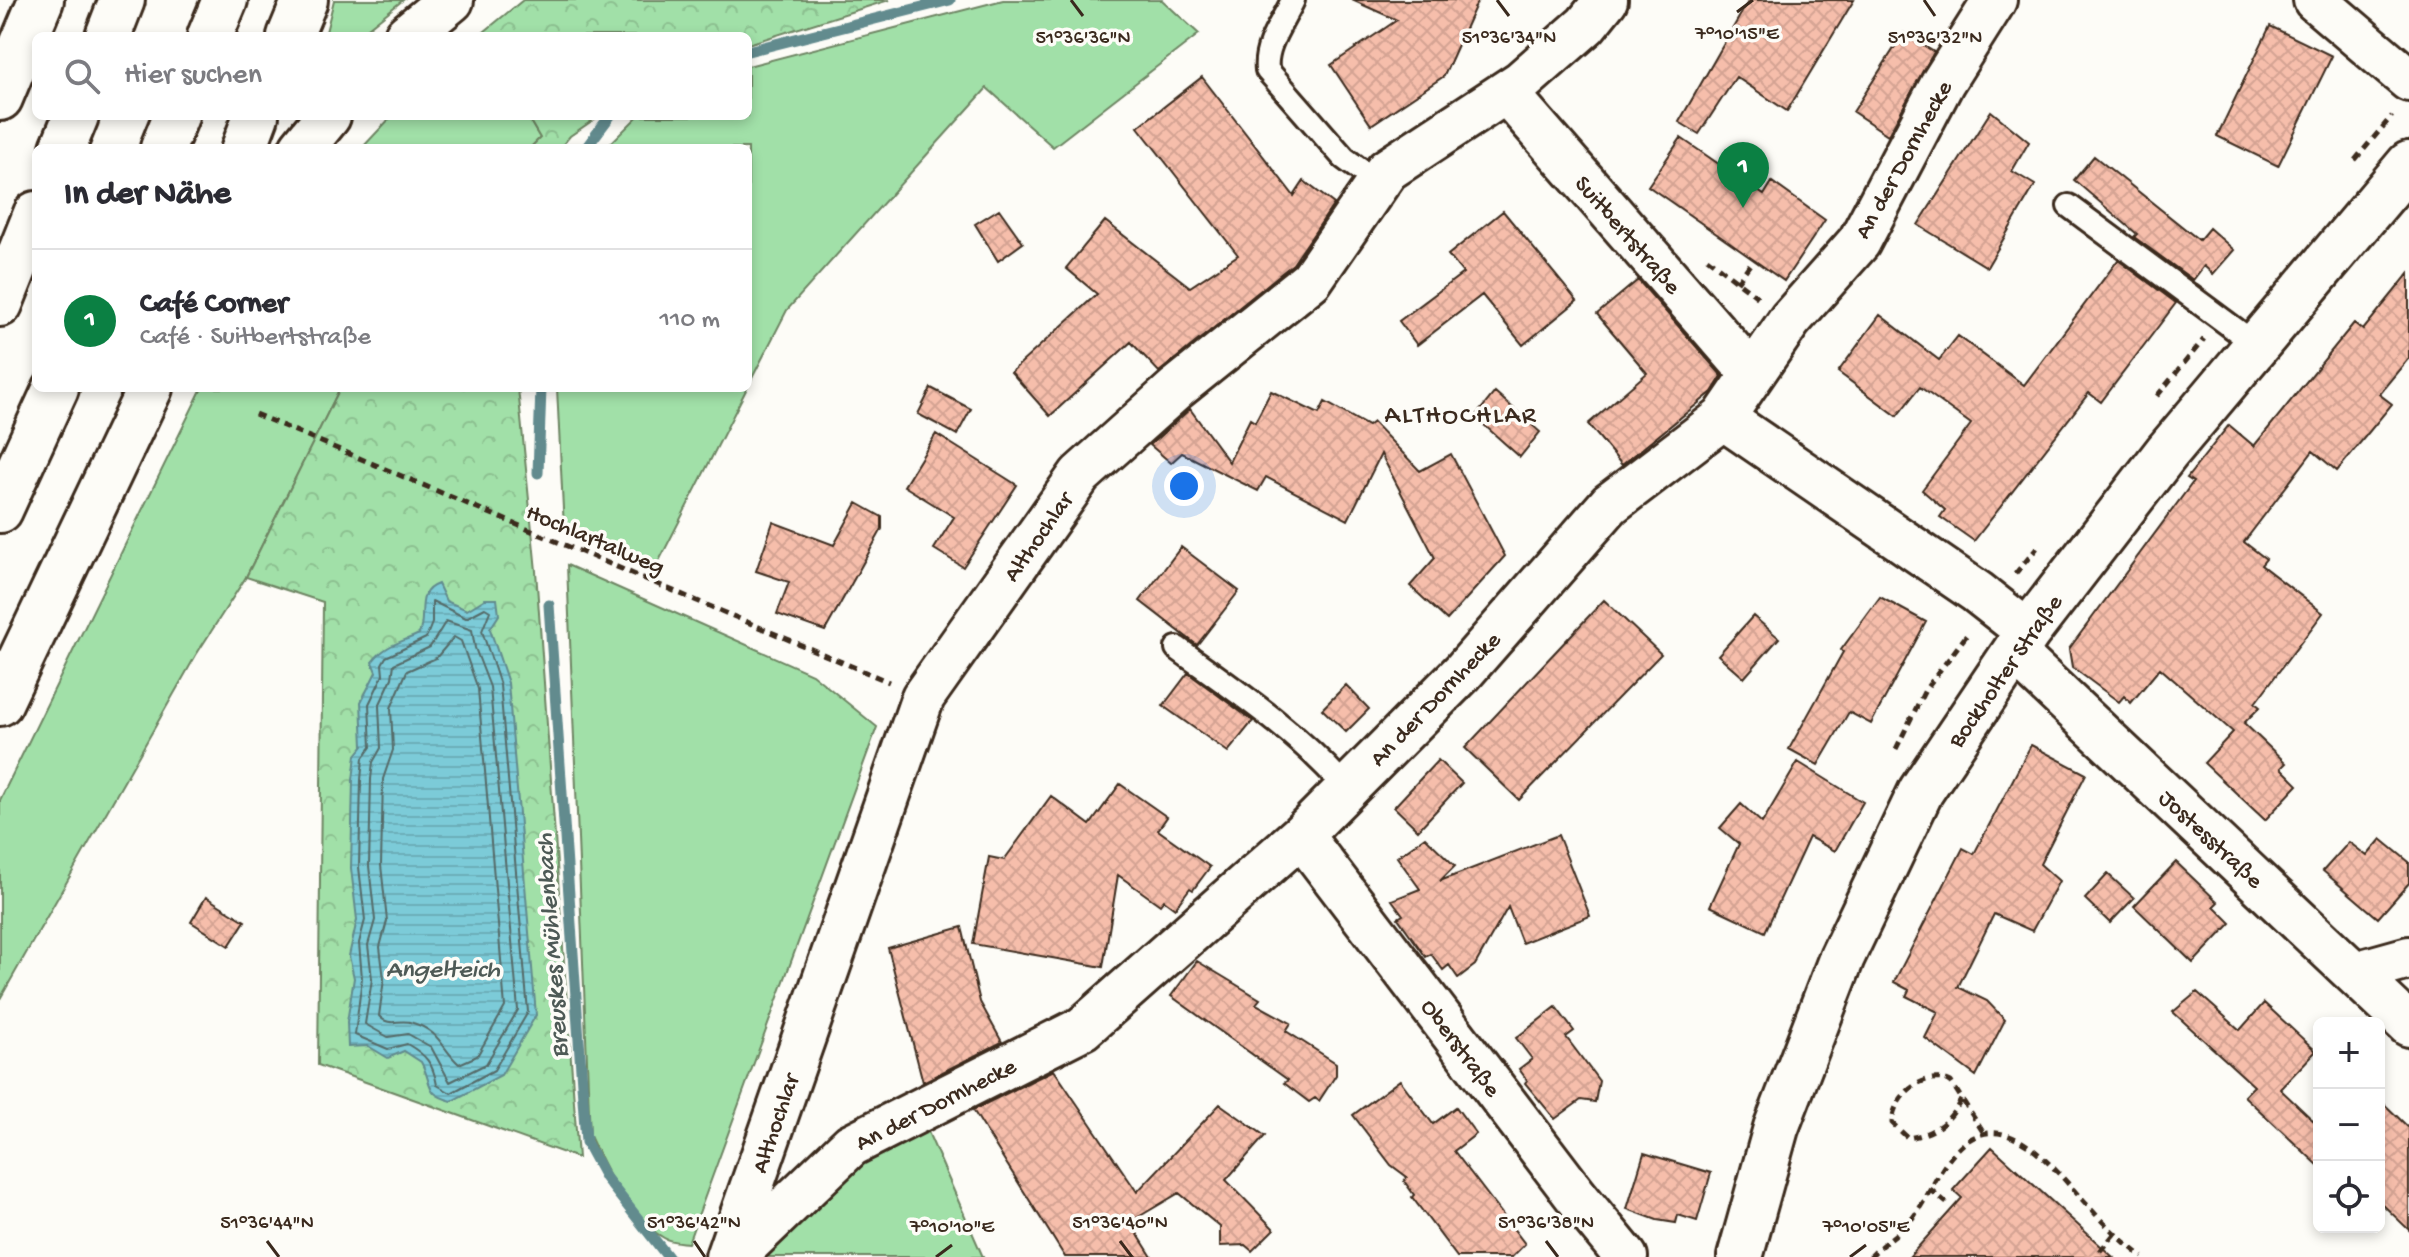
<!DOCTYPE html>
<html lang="de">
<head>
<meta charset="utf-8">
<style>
  body { margin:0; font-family:"Gochi Hand",sans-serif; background:#f7f7f7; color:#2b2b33 }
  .controls { position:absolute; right:24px; bottom:24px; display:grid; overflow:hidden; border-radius:12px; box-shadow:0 4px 12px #0003 }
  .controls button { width:72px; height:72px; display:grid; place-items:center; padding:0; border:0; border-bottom:2px solid #e1e1e2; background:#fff; color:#2b2b33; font:40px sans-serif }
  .you { position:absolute; left:1184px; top:486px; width:28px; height:28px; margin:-20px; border:6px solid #fff; border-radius:50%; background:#1a73e8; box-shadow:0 0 0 12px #1a73e833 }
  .badge { display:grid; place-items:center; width:52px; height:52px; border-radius:50%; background:#0b8043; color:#fff; font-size:26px; font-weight:700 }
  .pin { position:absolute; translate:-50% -66px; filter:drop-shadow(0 2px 4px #0008) }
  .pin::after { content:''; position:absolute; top:42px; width:28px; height:24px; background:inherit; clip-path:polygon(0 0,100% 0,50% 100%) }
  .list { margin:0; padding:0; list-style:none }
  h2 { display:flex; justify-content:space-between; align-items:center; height:104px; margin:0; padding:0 32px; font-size:34px }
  h2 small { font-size:26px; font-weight:400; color:#7c7c81 }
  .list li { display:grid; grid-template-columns:52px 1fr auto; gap:24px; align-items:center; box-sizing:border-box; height:144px; padding:0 32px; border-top:2px solid #e1e1e2 }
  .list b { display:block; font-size:30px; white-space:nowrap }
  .list p { margin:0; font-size:26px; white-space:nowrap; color:#7c7c81 }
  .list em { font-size:26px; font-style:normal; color:#7c7c81 }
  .icon { flex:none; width:44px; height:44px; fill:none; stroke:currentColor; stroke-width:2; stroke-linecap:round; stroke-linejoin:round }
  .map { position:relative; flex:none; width:2409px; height:1257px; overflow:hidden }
  .search { position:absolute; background:#fff; box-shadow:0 4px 12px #0003; left:32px; top:32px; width:720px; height:88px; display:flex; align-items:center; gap:20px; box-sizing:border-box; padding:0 28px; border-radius:12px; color:#7c7c81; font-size:30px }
  .panel { position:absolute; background:#fff; box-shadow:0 4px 12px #0003; left:32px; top:144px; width:720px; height:248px; border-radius:12px }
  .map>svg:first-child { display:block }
  .grass { fill:#a1e0a8; stroke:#6e8563; stroke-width:2 }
  .forest { fill:url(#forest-crowns); stroke:#6e8563; stroke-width:2 }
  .water { fill:url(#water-rules); stroke:#628b8e; stroke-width:2 }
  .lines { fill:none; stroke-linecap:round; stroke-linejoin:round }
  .shore { stroke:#556a68; stroke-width:2 }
  .stream { stroke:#628b8e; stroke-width:11 }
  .building { fill:url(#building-cross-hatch); stroke:#3b2a1e; stroke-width:2 }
  .service-casing { stroke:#3b2a1e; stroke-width:28 }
  .minor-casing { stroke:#3b2a1e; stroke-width:48 }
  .tertiary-casing { stroke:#3b2a1e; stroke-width:50 }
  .motorway-casing { stroke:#3b2a1e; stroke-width:50 }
  .path { stroke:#3b2a1e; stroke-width:5; stroke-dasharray:8 6; stroke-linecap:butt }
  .service { stroke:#fdfcf7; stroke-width:22 }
  .minor { stroke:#fdfcf7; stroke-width:42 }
  .tertiary { stroke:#fdfcf7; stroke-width:44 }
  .motorway { stroke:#fdfcf7; stroke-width:44 }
  .ticks { fill:none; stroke:#3b2a1e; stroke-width:3 }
  .labels { text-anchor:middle; stroke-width:7; stroke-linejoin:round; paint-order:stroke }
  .street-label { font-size:24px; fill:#3b2a1e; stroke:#fdfcf7 }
  .neighbourhood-label { font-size:26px; letter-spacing:2px; fill:#3b2a1e; stroke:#fdfcf7 }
  .water-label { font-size:26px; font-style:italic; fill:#4e5a56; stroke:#fdfcf7 }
  .ticks-label { font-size:20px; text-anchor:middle; fill:#3b2a1e; stroke:#fdfcf7; stroke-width:7; stroke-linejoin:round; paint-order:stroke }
</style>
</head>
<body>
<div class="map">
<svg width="2409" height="1257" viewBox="0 0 2409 1257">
  <defs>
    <pattern id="forest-crowns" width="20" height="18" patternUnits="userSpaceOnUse" patternTransform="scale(2)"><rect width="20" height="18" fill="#a1e0a8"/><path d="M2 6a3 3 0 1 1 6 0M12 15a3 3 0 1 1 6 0" fill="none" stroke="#8cc090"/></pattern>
    <pattern id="water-rules" width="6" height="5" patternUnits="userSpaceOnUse" patternTransform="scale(2)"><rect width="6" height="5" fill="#7ccbd8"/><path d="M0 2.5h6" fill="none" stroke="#6caeb9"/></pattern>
    <pattern id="building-cross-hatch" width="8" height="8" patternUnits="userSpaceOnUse" patternTransform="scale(2)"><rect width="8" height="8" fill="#f6beab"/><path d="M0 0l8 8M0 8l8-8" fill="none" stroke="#d4a393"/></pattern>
  </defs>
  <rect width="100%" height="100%" fill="#fdfcf7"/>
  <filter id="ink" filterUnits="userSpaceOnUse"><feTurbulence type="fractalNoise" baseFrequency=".0125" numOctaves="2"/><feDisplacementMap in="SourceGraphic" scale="16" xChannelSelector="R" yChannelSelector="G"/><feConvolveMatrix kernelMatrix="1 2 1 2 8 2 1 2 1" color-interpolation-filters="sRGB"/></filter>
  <g filter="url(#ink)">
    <path class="grass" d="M 334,0 L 403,0 L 358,36 L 325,36 Z
      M 1003,0 L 1162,0 L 1199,34 L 1053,147 L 987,88 L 787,310 L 748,386 L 748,148 L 606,148 L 638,116 L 748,116 L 748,66 Z
      M 392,116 L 527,116 L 540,138 L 530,148 L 362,148 Z
      M 202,388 L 340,388 L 246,577 L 196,655 L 0,999 L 0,800 Z
      M 557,388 L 747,388 L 653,573 L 564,529 Z
      M 567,565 L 812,674 L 877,727 L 688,1243 C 681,1242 670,1242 664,1238 C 628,1218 606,1171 590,1136 Z
      M 924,1123 L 983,1257 L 756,1257 L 874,1146 Z"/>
    <path class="forest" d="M 523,0 L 889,0 L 748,44 L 748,36 L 479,36 Z
      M 527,116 L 599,116 L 570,136 L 560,148 L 530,148 L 540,138 Z
      M 340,388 L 518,388 L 536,571 L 578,1158 L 318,1065 L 323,602 L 246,577 Z"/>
    <path class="water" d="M 438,584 L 446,601 L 467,610 L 485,599 L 497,599 L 499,615 L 490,629 L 508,683 L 536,1015 L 501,1075 L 452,1101 C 424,1094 433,1084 421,1062 L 404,1051 L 388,1058 L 368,1046 L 348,1047 L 347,1022 L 354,978 L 349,956 L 357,920 L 351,868 L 353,780 L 356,755 L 363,746 L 361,702 L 376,672 L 372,662 C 386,644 400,643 419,634 C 427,616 414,592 438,584 Z"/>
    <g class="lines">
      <path class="shore" d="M 432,601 L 466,618 L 485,608 L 490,611 L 482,631 L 500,685 L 528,1012 L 494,1070 L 451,1093 L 437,1085 C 433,1063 426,1055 407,1044 L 388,1049 L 355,1035 L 362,978 L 359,943 L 365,920 L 359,867 L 361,780 L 363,758 L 371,747 L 369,704 L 383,675 L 382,664 L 386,657 L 426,638 L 432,623 Z
        M 446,621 L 472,630 L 475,648 L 490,687 L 518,1010 L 486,1064 L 450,1082 L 431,1047 L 408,1034 L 388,1037 L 365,1024 L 372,979 L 368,945 L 375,920 L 369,866 L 371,779 L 373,762 L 381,748 L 379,706 L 392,678 L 394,664 L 430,647 Z
        M 454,637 L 461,641 L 478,689 L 505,1007 L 477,1056 L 459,1064 C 442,1049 440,1031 413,1023 C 399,1018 390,1028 379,1016 L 384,979 L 380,947 L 387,921 L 381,865 L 383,779 L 393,750 L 391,708 L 407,671 L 436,658 Z"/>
      <path class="stream" d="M 748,51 L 950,0
        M 586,148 L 610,116
        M 538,473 L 541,388
        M 549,605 L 586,1142 L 605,1177 L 668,1257"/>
    </g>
    <path class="building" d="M 1352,0 L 1478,0 L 1444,76 L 1371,125 L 1331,65 L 1397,20 Z
      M 1749,0 L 1854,0 L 1787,111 L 1736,77 L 1699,134 L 1679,122 Z
      M 2270,26 L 2332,56 L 2278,166 L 2217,136 Z
      M 1904,33 L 1934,52 L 1888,135 L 1853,112 Z
      M 1202,77 L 1294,196 L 1304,181 L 1334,204 L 1293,264 L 1159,372 L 1131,342 L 1050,416 L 1011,372 L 1097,294 L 1066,268 L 1105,221 L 1190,287 L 1238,255 L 1138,127 Z
      M 1991,111 L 2029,142 L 2012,171 L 2035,185 L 1987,267 L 1918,225 Z
      M 1681,138 L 1764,195 L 1772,182 L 1825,220 L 1784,281 L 1648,186 Z
      M 2094,156 L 2199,240 L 2209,228 L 2234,250 L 2213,274 L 2204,266 L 2193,280 L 2134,237 L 2137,234 L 2074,180 Z
      M 999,209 L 1023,243 L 998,261 L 975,224 Z
      M 1503,211 L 1577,301 L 1523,345 L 1482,295 L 1417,345 L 1399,321 L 1463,273 L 1448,255 Z
      M 2118,260 L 2176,303 L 2101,402 L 2089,393 L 1974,541 L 1940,517 L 1945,510 L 1922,490 L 1971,424 L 1920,387 L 1897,416 L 1838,372 L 1880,315 L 1939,360 L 1958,336 L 2024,385 Z
      M 2409,273 L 2409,358 L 2379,394 L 2392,404 L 2337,471 L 2313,451 L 2244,542 L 2266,559 L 2261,565 L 2323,613 L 2255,703 L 2260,707 L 2244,723 L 2286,763 L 2281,768 L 2298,785 L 2265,820 L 2204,763 L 2233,732 L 2160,668 L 2131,703 L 2124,696 L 2119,702 L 2072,667 L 2069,649 L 2193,482 L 2187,478 L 2229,425 L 2254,446 L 2354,323 L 2363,330 Z
      M 1638,280 L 1722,376 L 1712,392 L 1622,465 L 1588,424 L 1647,373 L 1597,314 Z
      M 931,388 L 971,409 L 957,435 L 918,414 Z
      M 1271,391 L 1319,414 L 1325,402 L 1368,426 L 1373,422 L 1420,471 L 1451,454 L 1505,556 L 1447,620 L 1410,586 L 1435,558 L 1381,454 L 1348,520 L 1266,477 L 1258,491 L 1182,453 L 1171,463 L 1150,445 L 1190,409 L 1229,462 L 1250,419 L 1255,422 Z
      M 1495,392 L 1540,432 L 1520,457 L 1475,417 Z
      M 936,434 L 1017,485 L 963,567 L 934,549 L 954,517 L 904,486 Z
      M 857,503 L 882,517 L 882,529 L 825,631 L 777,614 L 789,582 L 756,571 L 773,522 L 834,545 Z
      M 1181,547 L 1239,591 L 1197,645 L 1140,601 Z
      M 1880,597 L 1926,622 L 1871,724 L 1849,712 L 1818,765 L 1789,749 L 1843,652 L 1841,650 Z
      M 1604,600 L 1661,654 L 1519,800 L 1465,748 Z
      M 1753,616 L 1779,638 L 1744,678 L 1718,655 Z
      M 1188,673 L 1253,721 L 1228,752 L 1163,706 Z
      M 1346,685 L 1369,709 L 1346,732 L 1322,709 Z
      M 2031,745 L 2086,774 L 2040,864 L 2059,881 L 2032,931 L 1994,914 L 1958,987 L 1987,1001 L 2005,1020 L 1976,1076 L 1925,1038 L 1938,1012 L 1906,996 L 1909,990 L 1894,982 L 1963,848 L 1974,854 Z
      M 1438,760 L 1462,783 L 1418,830 L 1394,807 Z
      M 1798,762 L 1863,802 L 1835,851 L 1809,837 L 1765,932 L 1710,906 L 1739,844 L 1720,828 L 1741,804 L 1762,823 Z
      M 1120,784 L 1167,817 L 1158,830 L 1210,867 L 1193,890 L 1190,888 L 1175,908 L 1164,900 L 1160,905 L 1118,875 L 1103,967 L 973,944 L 989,857 L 1004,860 L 1051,796 L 1090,825 Z
      M 1558,835 L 1590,916 L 1522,943 L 1508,907 L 1475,965 L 1458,978 L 1449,965 L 1443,970 L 1431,954 L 1426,957 L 1398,918 L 1403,915 L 1392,900 L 1420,889 L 1397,857 L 1425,837 L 1455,866 L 1440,881 Z
      M 2381,839 L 2409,862 L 2409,883 L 2378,918 L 2323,871 L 2349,842 L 2367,856 Z
      M 2176,862 L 2218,902 L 2214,906 L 2231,923 L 2193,963 L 2134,906 Z
      M 2108,874 L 2134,898 L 2110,923 L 2085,899 Z
      M 206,897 L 245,921 L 229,946 L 191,922 Z
      M 962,927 L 980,1002 L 1002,1042 L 923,1082 L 888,948 Z
      M 1197,961 L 1260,999 L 1256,1004 L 1291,1023 L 1286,1031 L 1336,1063 L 1336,1075 L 1319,1101 L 1315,1098 L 1309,1102 L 1284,1083 L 1288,1080 L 1171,996 Z
      M 2197,992 L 2240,1030 L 2264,1003 L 2316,1051 L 2280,1089 L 2319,1126 L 2319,1166 L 2244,1096 L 2254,1086 L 2173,1012 Z
      M 1556,1007 L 1574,1031 L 1566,1037 L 1599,1081 L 1595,1102 L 1581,1100 L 1555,1119 L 1525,1083 L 1527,1080 L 1519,1069 L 1532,1059 L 1516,1038 Z
      M 1054,1070 L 1137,1192 L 1220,1104 L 1265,1136 L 1226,1180 L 1274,1229 L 1252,1251 L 1245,1245 L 1220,1246 L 1220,1227 L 1179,1193 L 1130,1222 L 1152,1257 L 1065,1257 L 973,1110 Z
      M 1400,1080 L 1433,1124 L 1456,1107 L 1476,1134 L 1454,1151 L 1525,1244 L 1512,1257 L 1457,1257 L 1412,1197 L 1414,1195 L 1404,1181 L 1407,1177 L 1391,1165 L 1353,1115 Z
      M 2379,1099 L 2409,1128 L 2409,1230 L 2379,1201 Z
      M 1992,1147 L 2113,1257 L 1909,1257 L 1962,1198 L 1953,1190 Z
      M 1644,1153 L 1711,1173 L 1697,1221 L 1678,1215 L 1676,1223 L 1657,1220 L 1627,1209 Z"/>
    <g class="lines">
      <defs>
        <path id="service" d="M 1293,0 C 1283,22 1264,45 1267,70 L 1344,158 L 1378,183
          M 2069,206 L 2255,344
          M 1177,648 C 1236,691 1299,733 1347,789"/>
        <path id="minor" d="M 2315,0 L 2409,80
          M 1507,93 L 1752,374
          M 1723,418 L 1977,592 L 2028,632
          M 2014,652 L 2409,1025
          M 1301,835 L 1576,1196 L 1626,1257
          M 2355,973 L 2409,958
          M 727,1257 L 923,697 L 1080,475 L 1177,388 L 1311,280 L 1387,170 L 1521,82 L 1586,25 L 1606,0
          M 734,1257 L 851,1145 L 1083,1028 L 1301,835 L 1463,672 L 1610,504 L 1723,418 L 1790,320 L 1859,242 L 1943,82 L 1995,0"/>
        <path id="tertiary" d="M 1740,1257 L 1776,1128 L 1842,957 L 1921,791 L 2028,632 L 2167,452 L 2409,164"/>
        <path id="motorway" d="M 108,36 L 122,0
          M 210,36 L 225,0
          M 290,36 L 305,0
          M 407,36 L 451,0
          M 0,98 L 41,0
          M 63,148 L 76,116
          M 163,148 L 176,116
          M 244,148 L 256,116
          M 302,148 L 328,116
          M 0,304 L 36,214
          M 0,510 L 56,388
          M 0,703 L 150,388"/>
      </defs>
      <use href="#service" class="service-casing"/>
      <use href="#minor" class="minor-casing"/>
      <use href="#tertiary" class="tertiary-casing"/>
      <use href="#motorway" class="motorway-casing"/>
      <path class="path" d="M 2355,160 L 2392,116
        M 1707,258 L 1760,299
        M 1737,282 L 1753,260
        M 2157,396 L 2204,339
        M 255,414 L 889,682
        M 2015,574 L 2037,548
        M 1896,749 L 1925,690 L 1969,632
        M 1961,1100 C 1949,1123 1933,1134 1908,1138 L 1892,1123 C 1893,1096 1924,1069 1951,1082 L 1983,1132
        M 1930,1189 L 1949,1205
        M 2100,1251 L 2115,1233
        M 1870,1257 C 1882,1243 1899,1234 1911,1220 C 1929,1198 1937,1170 1958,1149 C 2006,1100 2058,1174 2089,1207 C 2106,1226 2123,1242 2143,1257"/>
      <use href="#service" class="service"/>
      <use href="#minor" class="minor"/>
      <use href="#tertiary" class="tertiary"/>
      <use href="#motorway" class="motorway"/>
    </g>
  </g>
  <path class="ticks" d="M 1071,0 L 1083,16M 1497,0 L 1509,16M 1924,0 L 1935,16M 1737,12 L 1753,0M 267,1241 L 279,1257M 694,1241 L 705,1257M 1120,1241 L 1132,1257M 1546,1241 L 1558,1257M 936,1257 L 952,1245M 1850,1257 L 1866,1245"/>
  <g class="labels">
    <g class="street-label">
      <text transform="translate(1902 159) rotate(-61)" y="8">An der Dornhecke</text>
      <text transform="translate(1629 234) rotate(49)" y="8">Suitbertstraße</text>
      <text transform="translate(1037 536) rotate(-55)" y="8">Althochlar</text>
      <text transform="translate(596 538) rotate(23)" y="8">Hochlartalweg</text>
      <text transform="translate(2004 670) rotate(-55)" y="8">Bockholter Straße</text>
      <text transform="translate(1434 698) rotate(-46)" y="8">An der Dornhecke</text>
      <text transform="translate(2212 838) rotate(43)" y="8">Jostesstraße</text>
      <text transform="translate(1462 1047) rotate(53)" y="8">Oberstraße</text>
      <text transform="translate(935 1103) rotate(-27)" y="8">An der Dornhecke</text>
      <text transform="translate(774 1123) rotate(-71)" y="8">Althochlar</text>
    </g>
    <g class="neighbourhood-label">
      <text x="1461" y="422">ALTHOCHLAR</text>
    </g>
    <g class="water-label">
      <text transform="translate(550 946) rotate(-94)" y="9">Breuskes Mühlenbach</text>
      <text x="443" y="976">Angelteich</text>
    </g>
  </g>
  <g class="ticks-label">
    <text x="1737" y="39">7°10'15"E</text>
    <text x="1083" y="43">51°36'36"N</text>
    <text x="1509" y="43">51°36'34"N</text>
    <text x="1935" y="43">51°36'32"N</text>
    <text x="267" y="1228">51°36'44"N</text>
    <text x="694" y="1228">51°36'42"N</text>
    <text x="1120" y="1228">51°36'40"N</text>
    <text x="1546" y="1228">51°36'38"N</text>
    <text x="952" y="1232">7°10'10"E</text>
    <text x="1866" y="1232">7°10'05"E</text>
  </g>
</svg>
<div class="controls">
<button>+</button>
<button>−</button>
<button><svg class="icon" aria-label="locate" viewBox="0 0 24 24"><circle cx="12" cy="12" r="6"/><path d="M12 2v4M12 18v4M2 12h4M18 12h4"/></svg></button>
</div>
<div class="you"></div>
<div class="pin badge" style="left:1743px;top:208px">1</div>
<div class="search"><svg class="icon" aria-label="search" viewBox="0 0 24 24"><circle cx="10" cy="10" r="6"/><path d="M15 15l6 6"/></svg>Hier suchen</div>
<section class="panel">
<h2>In der Nähe<small></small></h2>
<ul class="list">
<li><span class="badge">1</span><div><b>Café Corner</b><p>Café · Suitbertstraße</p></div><em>110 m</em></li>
</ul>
</section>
</div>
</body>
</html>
